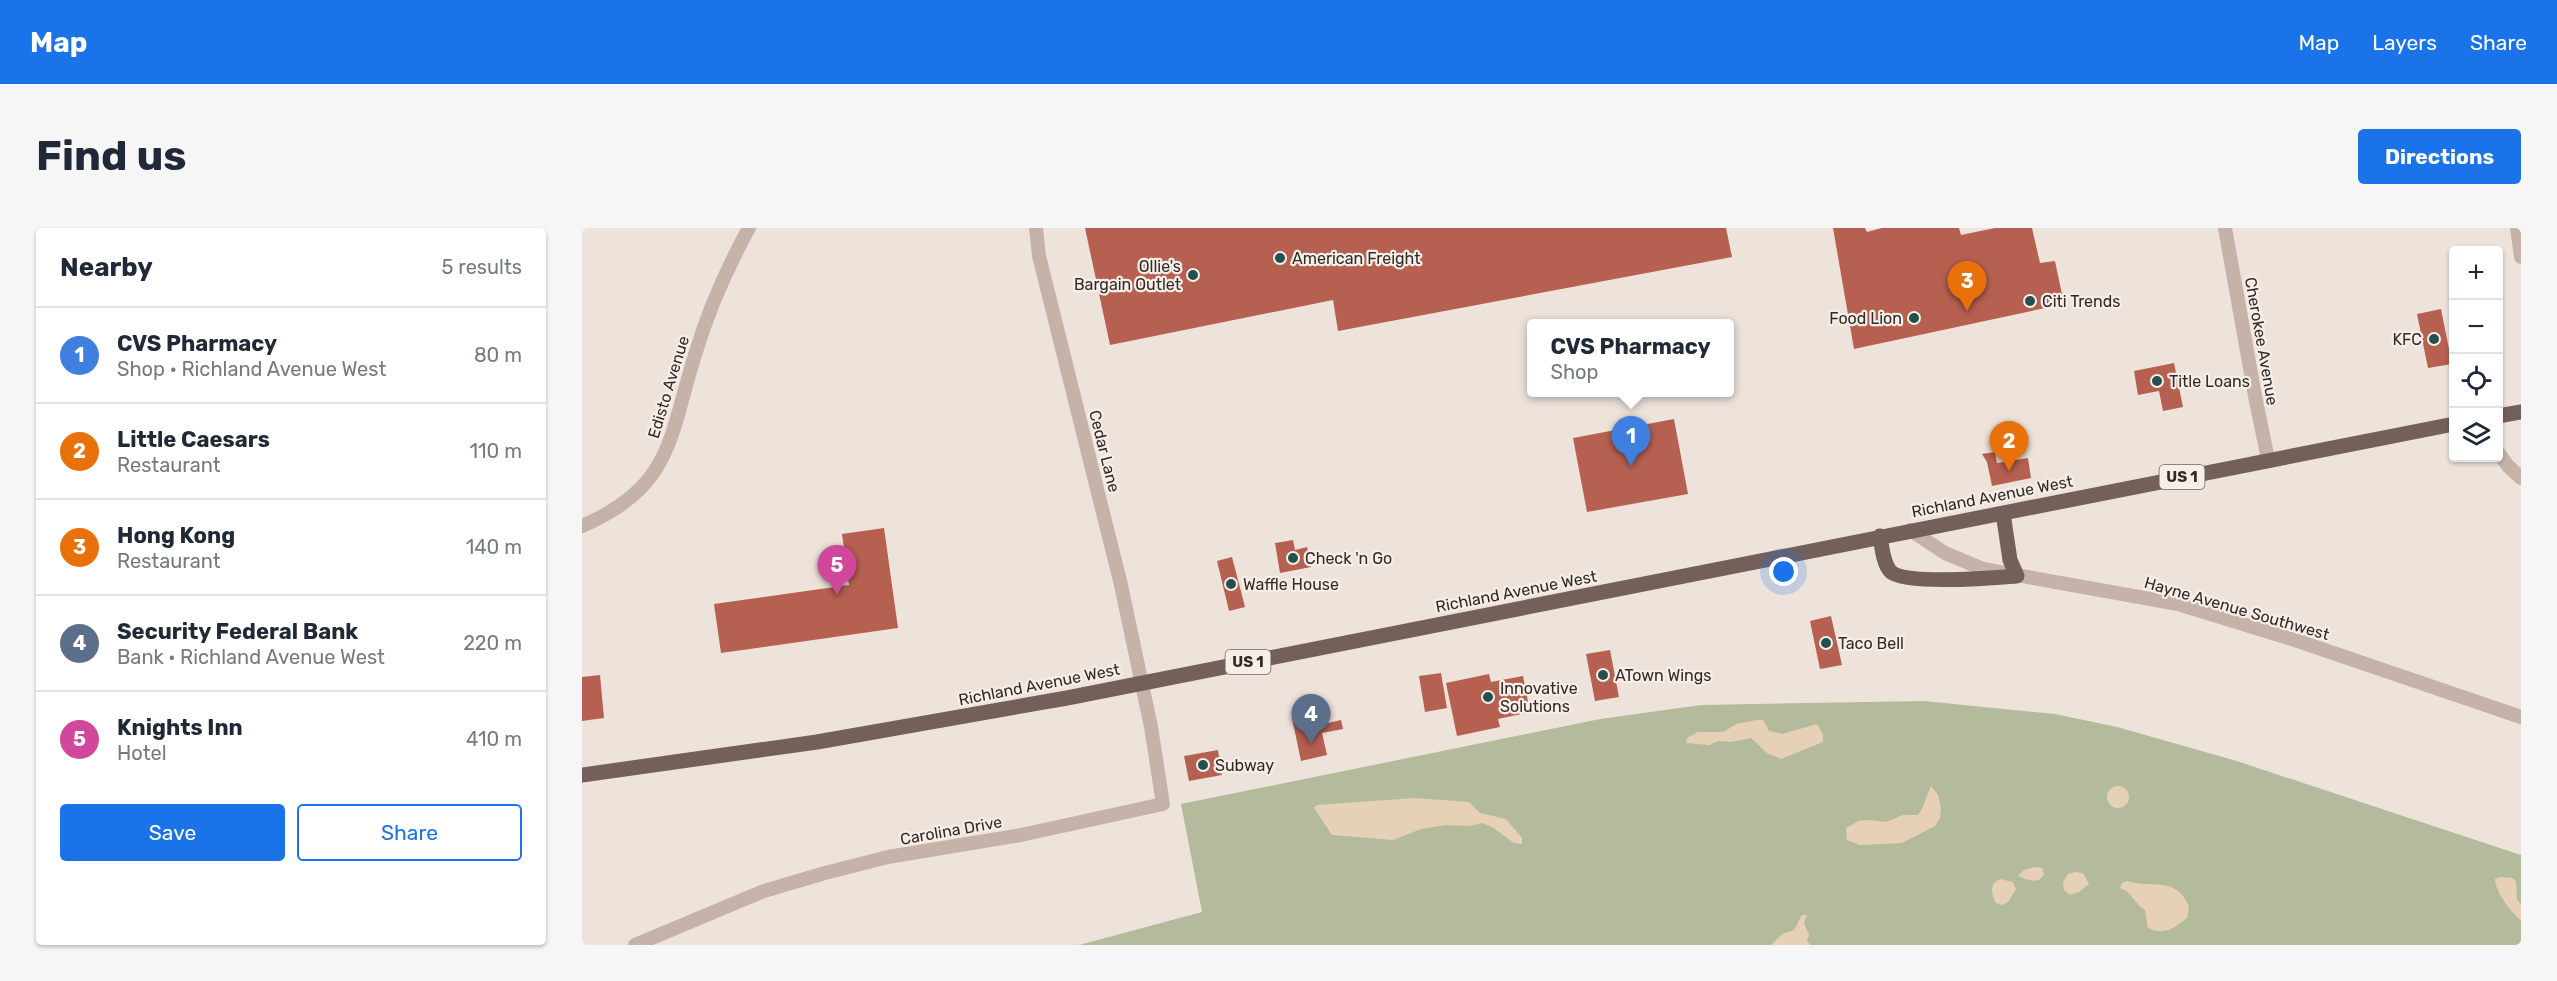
<!DOCTYPE html>
<html lang="en">
<head>
<meta charset="utf-8">
<style>
  body { margin:0; font-family:Rubik,sans-serif; background:#f6f6f7; color:#1f2937 }
  .controls { position:absolute; right:18px; top:18px; display:grid; overflow:hidden; border-radius:6px; box-shadow:0 2px 4px #0004 }
  .controls button { width:54px; height:54px; display:grid; place-items:center; padding:0; border:0; border-bottom:2px solid #e0e1e3; background:#fff; color:#1f2937; font:30px sans-serif }
  .you { position:absolute; left:1202px; top:344px; width:21px; height:21px; margin:-15px; border:4px solid #fff; border-radius:50%; background:#1a73e8; box-shadow:0 0 0 9px #1a73e833 }
  .badge { display:grid; place-items:center; width:39px; height:39px; border-radius:50%; background:#1a73e8; color:#fff; font-size:20px; font-weight:700 }
  .pin { position:absolute; translate:-50% -50px; filter:drop-shadow(0 2px 3px #0008) }
  .pin::after { content:''; position:absolute; top:32px; width:21px; height:18px; background:inherit; clip-path:polygon(0 0,100% 0,50% 100%) }
  .popup { position:absolute; left:945px; top:91px; width:207px; height:78px; box-sizing:border-box; display:grid; place-content:center; border-radius:6px; background:#fff; filter:drop-shadow(0 2px 4px #0005); font-size:20px; white-space:nowrap; color:#747a83 }
  .popup b { font-size:22px; color:#1f2937 }
  .popup::after { content:''; position:absolute; left:50%; top:100%; margin-left:-12px; border:12px solid transparent; border-top-color:#fff }
  .list { margin:0; padding:0; list-style:none }
  h2 { display:flex; justify-content:space-between; align-items:center; height:78px; margin:0; padding:0 24px; font-size:26px }
  h2 small { font-size:20px; font-weight:400; color:#747a83 }
  .list li { display:grid; grid-template-columns:39px 1fr auto; gap:18px; align-items:center; box-sizing:border-box; height:96px; padding:0 24px; border-top:2px solid #e0e1e3 }
  .list b { display:block; font-size:22px; white-space:nowrap }
  .list p { margin:0; font-size:20px; white-space:nowrap; color:#747a83 }
  .list em { font-size:20px; font-style:normal; color:#747a83 }
  .actions { display:flex; gap:12px; padding:18px 24px }
  .actions a { flex:1; padding:14px 0; border:2px solid #1a73e8; border-radius:6px; text-align:center; font-size:21px; color:#1a73e8 }
  .actions .main { background:#1a73e8; color:#fff }
  .icon { flex:none; width:33px; height:33px; fill:none; stroke:currentColor; stroke-width:2; stroke-linecap:round; stroke-linejoin:round }
  .map { position:relative; flex:none; width:1939px; height:717px; overflow:hidden; border-radius:6px }
  header { display:flex; align-items:center; gap:36px; box-sizing:border-box; height:84px; padding:0 30px; background:#1a73e8; color:#fff }
  header strong { font-size:28px }
  nav { display:flex; gap:33px; margin-inline-start:auto; font-size:21px }
  .intro { display:flex; align-items:center; justify-content:space-between; box-sizing:border-box; height:144px; padding:0 36px }
  h1 { margin:0; font-size:42px }
  .button { padding:15px 27px; border-radius:6px; background:#1a73e8; color:#fff; font-size:21px; font-weight:700 }
  main { display:flex; gap:36px; padding:0 36px }
  aside { flex:1; background:#fff; border-radius:6px; box-shadow:0 2px 4px #0004 }
  .map>svg:first-child { display:block }
  .green { fill:#b4bb9d }
  .sand { fill:#e6d1b6 }
  .building { fill:#b66051 }
  .lines { fill:none; stroke-linecap:round; stroke-linejoin:round }
  .street { stroke:#c5b3a9; stroke-width:14 }
  .primary { stroke:#73605b; stroke-width:15 }
  .poi-dot { fill:#234f4d; stroke:#f6eee7; stroke-width:2 }
  .labels { text-anchor:middle; stroke-width:4.5; stroke-linejoin:round; paint-order:stroke }
  .shield { fill:#f6eee7; stroke:#6e6561; stroke-width:1.5 }
  .shield-label { font-size:15px; font-weight:bold; fill:#332a28 }
  .poi-label { font-size:16px; fill:#332a28; stroke:#f6eee7; text-anchor:start }
  .street-label { font-size:16px; fill:#332a28; stroke:#f6eee7 }
</style>
</head>
<body>
<header>
<strong>Map</strong>
<nav><a>Map</a><a>Layers</a><a>Share</a></nav>
</header>
<div class="intro"><h1>Find us</h1><a class="button">Directions</a></div>
<main>
<aside>
<h2>Nearby<small>5 results</small></h2>
<ul class="list">
<li><span class="badge" style="background:#3f7fe0">1</span><div><b>CVS Pharmacy</b><p>Shop · Richland Avenue West</p></div><em>80 m</em></li>
<li><span class="badge" style="background:#e8710a">2</span><div><b>Little Caesars</b><p>Restaurant</p></div><em>110 m</em></li>
<li><span class="badge" style="background:#e8710a">3</span><div><b>Hong Kong</b><p>Restaurant</p></div><em>140 m</em></li>
<li><span class="badge" style="background:#5c6f8a">4</span><div><b>Security Federal Bank</b><p>Bank · Richland Avenue West</p></div><em>220 m</em></li>
<li><span class="badge" style="background:#d1479c">5</span><div><b>Knights Inn</b><p>Hotel</p></div><em>410 m</em></li>
</ul>
<div class="actions"><a class="main">Save</a><a>Share</a></div>
</aside>
<div class="map">
<svg width="1939" height="717" viewBox="0 0 1939 717">
  <rect width="100%" height="100%" fill="#eee3db"/>
  <path class="green" d="M 1342,473 L 1473,486 L 1535,499 L 1655,533 L 1939,627 L 1939,717 L 497,717 L 620,684 L 599,576 L 1018,491 L 1119,477 Z"/>
  <path class="sand" d="M 1174,492 L 1181,492 L 1187,503 L 1200,506 L 1235,496 L 1241,507 L 1241,514 L 1199,531 L 1185,525 L 1169,510 L 1149,514 L 1137,513 L 1127,517 L 1104,515 L 1105,510 L 1116,504 L 1141,504 L 1155,496 Z
    M 1349,558 L 1356,567 L 1359,580 L 1358,590 L 1353,598 L 1320,615 L 1278,617 L 1265,612 L 1264,600 L 1277,593 L 1285,592 L 1304,594 L 1321,587 L 1336,587 C 1342,580 1345,566 1349,558 Z
    M1525 569a11 11 0 1 1 22 0a11 11 0 1 1-22 0Z
    M 833,570 L 887,574 L 898,585 L 924,591 L 940,610 L 940,616 L 932,615 L 910,599 L 900,595 L 888,598 L 863,597 L 839,601 L 811,612 L 750,607 L 732,580 L 735,577 Z
    M 1452,639 L 1460,640 L 1462,646 C 1456,658 1445,651 1436,648 L 1442,642 Z
    M 1493,644 L 1501,645 L 1507,656 L 1497,664 L 1488,667 L 1482,662 L 1481,654 L 1486,646 Z
    M 1918,649 L 1930,650 L 1934,653 L 1935,671 L 1939,677 L 1939,692 C 1930,687 1912,661 1913,651 Z
    M 1418,651 L 1431,654 L 1434,661 L 1426,674 L 1420,677 L 1414,675 C 1409,666 1407,656 1418,651 Z
    M 1545,653 C 1568,661 1593,647 1607,678 L 1605,690 C 1592,700 1582,708 1566,700 L 1563,682 C 1553,676 1549,663 1538,660 L 1540,655 Z
    M 1220,687 L 1225,687 L 1222,695 L 1227,707 L 1225,712 L 1228,717 L 1189,717 L 1200,706 L 1212,702 Z"/>
  <path class="building" d="M 503,0 L 1144,0 L 1150,29 L 756,103 L 751,72 L 528,117 Z
    M 1251,0 L 1283,0 L 1285,4 L 1300,0 L 1377,0 L 1379,7 L 1413,0 L 1450,0 L 1458,35 L 1473,33 L 1482,76 L 1272,121 Z
    M 1859,81 L 1870,136 L 1846,140 L 1835,86 Z
    M 1592,135 L 1601,179 L 1581,183 L 1577,163 L 1556,167 L 1552,143 Z
    M 1092,191 L 1106,266 L 1005,284 L 991,210 Z
    M 1413,224 L 1415,235 L 1446,230 L 1449,250 L 1410,258 L 1405,234 L 1400,226 Z
    M 302,300 L 316,400 L 139,425 L 132,376 L 267,357 L 260,306 Z
    M 711,312 L 713,322 L 725,319 L 729,339 L 698,345 L 693,315 Z
    M 650,329 L 663,379 L 647,383 L 635,333 Z
    M 1249,388 L 1260,437 L 1238,441 L 1228,393 Z
    M 1028,422 L 1037,469 L 1013,473 L 1004,426 Z
    M 859,445 L 865,480 L 843,484 L 837,448 Z
    M 907,446 L 909,454 L 941,448 L 948,484 L 916,491 L 918,499 L 875,508 L 864,455 Z
    M 18,447 L 22,490 L 0,493 L 0,449 Z
    M 735,485 L 738,497 L 759,492 L 761,501 L 740,505 L 745,527 L 719,533 L 710,490 Z
    M 636,522 L 640,547 L 607,553 L 602,528 Z"/>
  <g class="lines">
    <path class="street" d="M 1643,0 L 1673,168 L 1686,231
      M 1935,0 L 1939,29
      M 1916,224 L 1926,238 L 1939,250
      M 0,298 C 91,259 87,209 113,127 C 126,83 145,40 167,0
      M 1328,302 L 1363,325 L 1401,341 L 1596,376 L 1713,412 L 1939,489
      M 53,717 L 182,663 L 243,645 L 306,629 L 439,607 L 581,576 L 569,499 L 539,357 L 457,28 L 454,0"/>
    <path class="primary" d="M 1916,188 L 1939,184
      M 1298,308 C 1300,319 1301,336 1309,344 C 1325,357 1411,350 1435,348 L 1428,332 L 1421,285
      M 0,547 L 235,514 L 485,470 L 1872,196"/>
  </g>
  <g class="poi-dot">
    <circle cx="698" cy="30" r="6"/>
    <circle cx="611" cy="47" r="6"/>
    <circle cx="1448" cy="73" r="6"/>
    <circle cx="1332" cy="90" r="6"/>
    <circle cx="1852" cy="111" r="6"/>
    <circle cx="1575" cy="153" r="6"/>
    <circle cx="711" cy="330" r="6"/>
    <circle cx="649" cy="356" r="6"/>
    <circle cx="1244" cy="415" r="6"/>
    <circle cx="1021" cy="447" r="6"/>
    <circle cx="906" cy="469" r="6"/>
    <circle cx="621" cy="537" r="6"/>
  </g>
  <g class="labels">
    <g class="shield">
      <rect x="1577.5" y="237" width="45" height="24" rx="4.5"/>
      <rect x="643.5" y="422" width="45" height="24" rx="4.5"/>
    </g>
    <g class="shield-label">
      <text x="1600" y="254">US 1</text>
      <text x="666" y="439">US 1</text>
    </g>
    <g class="poi-label">
      <text x="710" y="36">American Freight</text>
      <text x="599" y="44" text-anchor="end">Ollie's<tspan x="599" dy="18">Bargain Outlet</tspan></text>
      <text x="1460" y="79">Citi Trends</text>
      <text x="1320" y="96" text-anchor="end">Food Lion</text>
      <text x="1840" y="117" text-anchor="end">KFC</text>
      <text x="1587" y="159">Title Loans</text>
      <text x="723" y="336">Check 'n Go</text>
      <text x="661" y="362">Waffle House</text>
      <text x="1256" y="421">Taco Bell</text>
      <text x="1033" y="453">ATown Wings</text>
      <text x="918" y="466">Innovative<tspan x="918" dy="18">Solutions</tspan></text>
      <text x="633" y="543">Subway</text>
    </g>
    <g class="street-label">
      <text transform="translate(1680 113) rotate(80)" y="6">Cherokee Avenue</text>
      <text transform="translate(86 159) rotate(-73)" y="6">Edisto Avenue</text>
      <text transform="translate(523 223) rotate(76)" y="6">Cedar Lane</text>
      <text transform="translate(1410 268) rotate(-11)" y="6">Richland Avenue West</text>
      <text transform="translate(934 363) rotate(-11)" y="6">Richland Avenue West</text>
      <text transform="translate(1655 380) rotate(16)" y="6">Hayne Avenue Southwest</text>
      <text transform="translate(457 456) rotate(-11)" y="6">Richland Avenue West</text>
      <text transform="translate(369 602) rotate(-10)" y="6">Carolina Drive</text>
    </g>
  </g>
</svg>
<div class="controls">
<button>+</button>
<button>−</button>
<button><svg class="icon" aria-label="locate" viewBox="0 0 24 24"><circle cx="12" cy="12" r="6"/><path d="M12 2v4M12 18v4M2 12h4M18 12h4"/></svg></button>
<button><svg class="icon" aria-label="layers" viewBox="0 0 24 24"><path d="M12 4l9 5-9 5-9-5zM3 14l9 5 9-5"/></svg></button>
</div>
<div class="you"></div>
<div class="pin badge" style="left:1049px;top:238px;background:#3f7fe0">1</div>
<div class="popup"><b>CVS Pharmacy</b>Shop</div>
<div class="pin badge" style="left:1427px;top:243px;background:#e8710a">2</div>
<div class="pin badge" style="left:1385px;top:83px;background:#e8710a">3</div>
<div class="pin badge" style="left:729px;top:516px;background:#5c6f8a">4</div>
<div class="pin badge" style="left:255px;top:367px;background:#d1479c">5</div>
</div>
</main>
</body>
</html>
